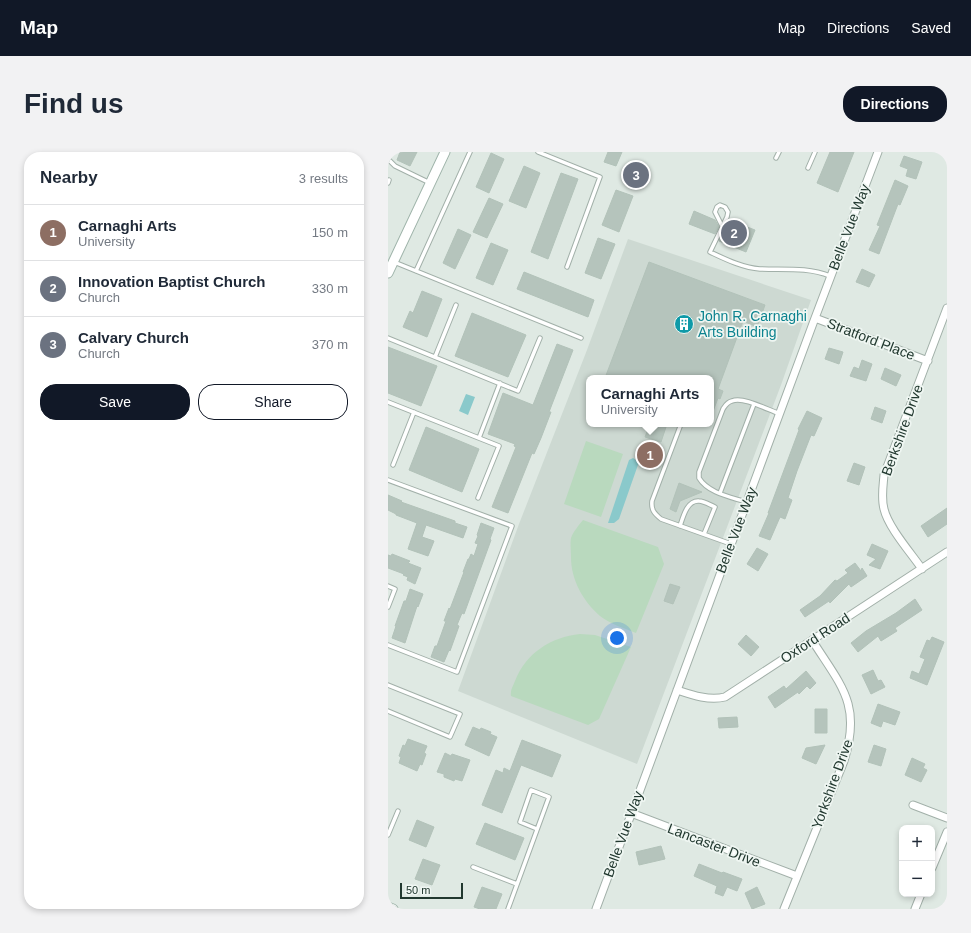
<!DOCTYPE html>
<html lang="en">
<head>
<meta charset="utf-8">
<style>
  body { margin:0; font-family:Arial,sans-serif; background:#f2f2f3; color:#1f2937 }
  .controls { position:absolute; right:12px; bottom:12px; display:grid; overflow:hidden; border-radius:8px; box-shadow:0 2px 6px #0003 }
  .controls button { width:36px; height:36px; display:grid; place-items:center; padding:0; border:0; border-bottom:1px solid #e0e1e3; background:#fff; color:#1f2937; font:20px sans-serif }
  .scale { position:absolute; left:12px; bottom:10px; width:63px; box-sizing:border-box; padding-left:4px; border:2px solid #21382f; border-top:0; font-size:11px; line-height:14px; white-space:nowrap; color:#21382f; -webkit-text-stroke:3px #eff6f2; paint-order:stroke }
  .you { position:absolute; left:229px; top:486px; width:14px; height:14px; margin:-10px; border:3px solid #fff; border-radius:50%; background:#1a73e8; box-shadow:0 0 0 6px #1a73e833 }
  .badge { display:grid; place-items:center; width:26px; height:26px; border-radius:50%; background:#111827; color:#fff; font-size:13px; font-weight:700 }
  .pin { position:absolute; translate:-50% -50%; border:2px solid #fff; box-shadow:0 1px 4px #0006 }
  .popup { position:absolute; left:198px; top:223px; width:128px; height:52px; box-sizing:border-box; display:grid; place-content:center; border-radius:8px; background:#fff; filter:drop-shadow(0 1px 3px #0005); font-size:13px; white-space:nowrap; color:#747a83 }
  .popup b { font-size:15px; color:#1f2937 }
  .popup::after { content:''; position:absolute; left:50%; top:100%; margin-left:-8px; border:8px solid transparent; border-top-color:#fff }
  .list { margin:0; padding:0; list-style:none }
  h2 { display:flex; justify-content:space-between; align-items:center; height:52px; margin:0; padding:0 16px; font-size:17px }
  h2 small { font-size:13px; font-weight:400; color:#747a83 }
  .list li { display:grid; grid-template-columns:26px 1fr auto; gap:12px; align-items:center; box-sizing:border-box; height:56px; padding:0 16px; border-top:1px solid #e0e1e3 }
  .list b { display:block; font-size:15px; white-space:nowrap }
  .list p { margin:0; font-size:13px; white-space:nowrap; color:#747a83 }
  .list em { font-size:13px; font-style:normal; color:#747a83 }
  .actions { display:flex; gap:8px; padding:12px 16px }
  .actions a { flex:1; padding:9px 0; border:1px solid #111827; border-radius:16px; text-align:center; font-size:14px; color:#111827 }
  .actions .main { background:#111827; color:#fff }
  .map { position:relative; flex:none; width:559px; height:757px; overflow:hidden; border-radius:16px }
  header { display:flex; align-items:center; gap:24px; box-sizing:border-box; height:56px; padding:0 20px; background:#111827; color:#fff }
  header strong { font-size:19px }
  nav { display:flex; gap:22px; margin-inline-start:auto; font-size:14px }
  .intro { display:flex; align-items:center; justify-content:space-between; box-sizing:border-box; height:96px; padding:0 24px }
  h1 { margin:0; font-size:28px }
  .button { padding:10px 18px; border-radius:16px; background:#111827; color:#fff; font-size:14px; font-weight:700 }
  main { display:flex; gap:24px; padding:0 24px }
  aside { flex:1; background:#fff; border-radius:16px; box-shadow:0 2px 6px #0003 }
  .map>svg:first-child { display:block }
  .built { fill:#cdd9d2; fill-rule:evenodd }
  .green { fill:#b9d9be }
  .water { fill:#8ac9cb }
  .building { fill:#b5c4bc; stroke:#b2c2b9 }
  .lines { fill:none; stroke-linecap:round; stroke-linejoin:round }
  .lane-casing { stroke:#a2b0a9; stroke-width:5.5 }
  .street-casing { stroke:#a2b0a9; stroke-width:9 }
  .secondary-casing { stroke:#9fb4aa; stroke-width:11 }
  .lane { stroke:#fff; stroke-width:3.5 }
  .street { stroke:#fff; stroke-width:7 }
  .secondary { stroke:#fff; stroke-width:9 }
  .labels { text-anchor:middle; stroke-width:3.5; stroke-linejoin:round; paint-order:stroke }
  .street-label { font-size:14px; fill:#21382f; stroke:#eff6f2 }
  .culture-label { font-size:14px; fill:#0d838f; stroke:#eff6f2; text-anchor:start }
</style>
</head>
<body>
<header>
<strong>Map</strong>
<nav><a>Map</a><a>Directions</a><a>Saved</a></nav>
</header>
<div class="intro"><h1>Find us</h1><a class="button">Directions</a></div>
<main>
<aside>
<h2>Nearby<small>3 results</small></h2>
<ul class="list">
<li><span class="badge" style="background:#8d6e63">1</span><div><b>Carnaghi Arts</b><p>University</p></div><em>150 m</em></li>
<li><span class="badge" style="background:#6b7280">2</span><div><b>Innovation Baptist Church</b><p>Church</p></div><em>330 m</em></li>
<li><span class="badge" style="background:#6b7280">3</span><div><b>Calvary Church</b><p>Church</p></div><em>370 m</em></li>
</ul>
<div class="actions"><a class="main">Save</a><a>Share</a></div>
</aside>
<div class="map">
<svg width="559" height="757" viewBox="0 0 559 757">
  <rect width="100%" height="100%" fill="#dfe9e3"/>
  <path class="built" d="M 240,87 L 423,148 L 393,233 L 249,612 L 70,539 L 131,372 L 199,198 ZM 201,226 L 323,226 L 323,272 L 201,272 Z"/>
  <path class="green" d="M 198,289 L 235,302 L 213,365 L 176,352 Z
    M 195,368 L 270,395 L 276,412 L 248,481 C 236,476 222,472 212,464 C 195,449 183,428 183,405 C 183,399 182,391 183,386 C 185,380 191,373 195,368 Z
    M 192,482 L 207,483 L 243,495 L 211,567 L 200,573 L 123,544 C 122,538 125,534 127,529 C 138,501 163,485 192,482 Z"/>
  <path class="water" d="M 78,242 L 87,245 L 80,263 L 71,259 Z
    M 245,306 L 251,310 L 231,367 L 226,371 L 220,371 L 241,308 Z"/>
  <path class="building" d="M 12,0 L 29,0 L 22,14 L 9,8 Z
    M 220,0 L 234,0 L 228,14 L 216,10 Z
    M 442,0 L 466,0 L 450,40 L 429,31 Z
    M 103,1 L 116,7 L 101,41 L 88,35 Z
    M 516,4 L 534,10 L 528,27 L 518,24 L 520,17 L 512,14 Z
    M 136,14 L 152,21 L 138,56 L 121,49 Z
    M 173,21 L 190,27 L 160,107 L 143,100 Z
    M 507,28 L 520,34 L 512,53 L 510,52 L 491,102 L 481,98 L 492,74 L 489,73 Z
    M 228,38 L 245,44 L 231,80 L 214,73 Z
    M 101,46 L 115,52 L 99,86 L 85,80 Z
    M 306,59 L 327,68 L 331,75 L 327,82 L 301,72 Z
    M 344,69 L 367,78 L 358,100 L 331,89 L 339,72 L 342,73 Z
    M 70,77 L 83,83 L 67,117 L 55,111 Z
    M 210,86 L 227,92 L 213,127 L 197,121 Z
    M 103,91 L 120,98 L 105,133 L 88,126 Z
    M 261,110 L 377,153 L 369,175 L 355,169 L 330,237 L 335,239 L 332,247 L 330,246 L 324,262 L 323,226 L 217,226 Z
    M 474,117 L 487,123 L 481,135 L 468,130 Z
    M 136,120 L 206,148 L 200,165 L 129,137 Z
    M 34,139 L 54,147 L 39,185 L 15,175 L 22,159 L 25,161 Z
    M 84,161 L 138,183 L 120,225 L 67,204 Z
    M 169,192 L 185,198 L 161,260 L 163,260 L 153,286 L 146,302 L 144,301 L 120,361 L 104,355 L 128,295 L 126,294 L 127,292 L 100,282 L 115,241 L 145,253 Z
    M 0,195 L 49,214 L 33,254 L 0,241 Z
    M 441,196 L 455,200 L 451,212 L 437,207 Z
    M 474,208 L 484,212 L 478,229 L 462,224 L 466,215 L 471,217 Z
    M 497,216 L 513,223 L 508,234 L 493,227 Z
    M 487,255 L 498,259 L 494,271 L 483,267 Z
    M 419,259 L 434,266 L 426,284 L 423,283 L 409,319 L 400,346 L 404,348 L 397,367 L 392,365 L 382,388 L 371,384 L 381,361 L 380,361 L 411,278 L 410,277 Z
    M 248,272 L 279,272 L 273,290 L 257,285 L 260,277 Z
    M 38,275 L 91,297 L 74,340 L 21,318 Z
    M 466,311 L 477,315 L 471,333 L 459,329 Z
    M 291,331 L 314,340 L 292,349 L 288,360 L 282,357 Z
    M 0,343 L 14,349 L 13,350 L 67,369 L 67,371 L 79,375 L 75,386 L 38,373 L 34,385 L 46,389 L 40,404 L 20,397 L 29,371 L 8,363 L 8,362 L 0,358 Z
    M 559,356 L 559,372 L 540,385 L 533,374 Z
    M 93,371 L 106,376 L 102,387 L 103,388 L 76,462 L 74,461 L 69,473 L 71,474 L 62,499 L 61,498 L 56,510 L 43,505 L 47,494 L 49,494 L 58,469 L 56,469 L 61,456 L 62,457 L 76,420 L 75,420 L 80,407 L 81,407 L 83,402 L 86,404 L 90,392 L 87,391 L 90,384 L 89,383 Z
    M 484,392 L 500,399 L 492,417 L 481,413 L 488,407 L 479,403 Z
    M 369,396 L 380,402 L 370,419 L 359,412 Z
    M 4,402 L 22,409 L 20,411 L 33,416 L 27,432 L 19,428 L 20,425 L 15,423 L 16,422 L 0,416 L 0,403 L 3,404 Z
    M 467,411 L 473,419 L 474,416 L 479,424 L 463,435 L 461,432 L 442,451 L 441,449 L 417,465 L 412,458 L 432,444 L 447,428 L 449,429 L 460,421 L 457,418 Z
    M 282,432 L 292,435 L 285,452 L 276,449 Z
    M 22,437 L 35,442 L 30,455 L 29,454 L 17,491 L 4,486 L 8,474 L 7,474 L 16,449 L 18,449 Z
    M 527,447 L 534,458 L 507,476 L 509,479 L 493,489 L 490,484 L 470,500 L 463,491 L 478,479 L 508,461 Z
    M 358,483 L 371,495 L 363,504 L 350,492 Z
    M 544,485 L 556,490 L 539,533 L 522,526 L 524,519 L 531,522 L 537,507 L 532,505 L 539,488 L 542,489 Z
    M 485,518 L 490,529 L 493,528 L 497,535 L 483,542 L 474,523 Z
    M 418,519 L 428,531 L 422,537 L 419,534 L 411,542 L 410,540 L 387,556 L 380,545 L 396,534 L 398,537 Z
    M 490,552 L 512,560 L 507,573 L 495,569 L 493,575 L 483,571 Z
    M 427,557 L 439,557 L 439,581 L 427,581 Z
    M 349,565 L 350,575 L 331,576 L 330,566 Z
    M 85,575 L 92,578 L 93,576 L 103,580 L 102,582 L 109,585 L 101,604 L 77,593 Z
    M 20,587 L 39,594 L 36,601 L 38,602 L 34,613 L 32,612 L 29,619 L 11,611 L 13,605 L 11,604 L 15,593 L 17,594 Z
    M 134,588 L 173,603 L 164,625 L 133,613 L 114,661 L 94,653 L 108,618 L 115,621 L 116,616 L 122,619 Z
    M 437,593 L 428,612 L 414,606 L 418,596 Z
    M 486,593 L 498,597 L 493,614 L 480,610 Z
    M 57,601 L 63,604 L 64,602 L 82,608 L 74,629 L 67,627 L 66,629 L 56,625 L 56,622 L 49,620 Z
    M 524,606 L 537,612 L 535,616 L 539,618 L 533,630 L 517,623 Z
    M 29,668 L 46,675 L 38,695 L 21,688 Z
    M 97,671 L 136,686 L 127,708 L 88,692 Z
    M 273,694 L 277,707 L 251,713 L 248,700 Z
    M 35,707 L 52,713 L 44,733 L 27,727 Z
    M 311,712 L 334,721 L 335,720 L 354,727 L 349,739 L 339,735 L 335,744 L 327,741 L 329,734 L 306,724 Z
    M 94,735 L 114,742 L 108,757 L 92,757 L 86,755 Z
    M 369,735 L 377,752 L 364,757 L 357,741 Z"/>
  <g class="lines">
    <defs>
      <path id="lane" d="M 150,0 L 212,25 L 179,115
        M 388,6 L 391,0
        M 0,7 L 7,14 L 42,31
        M 420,16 L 427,0
        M 0,31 L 1,28
        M 334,74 L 327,60 L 329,55 L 332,53 L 337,55 L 340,60 L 339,65 L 322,100 C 337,107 355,116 372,117 C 396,118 419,115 442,124
        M 6,110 L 193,186
        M 28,119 L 82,0
        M 0,186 L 130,239 L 152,186
        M 47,205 L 68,153
        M 0,250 L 111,294 L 90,346
        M 293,272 L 264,349 C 263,358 266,361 273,367 L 343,392
        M 91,286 L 112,231
        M 5,313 L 26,260
        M 0,328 L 124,374 L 69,520 L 0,493
        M 332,341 L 366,252
        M 358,350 C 343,345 320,341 311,326 L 311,320 L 335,257 C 337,254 339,250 344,249 C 355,244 380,258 392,262
        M 292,374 C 295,365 299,348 311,349 C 316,349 322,353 327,355 L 316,382
        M 0,434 L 7,437 L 0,455
        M 0,533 L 72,562 L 62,585 L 0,559
        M 0,683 L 10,659
        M 85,715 L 129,732
        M 120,757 L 161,645 L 143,638 L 132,670 L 149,677"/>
      <path id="street" d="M 427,166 L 540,209
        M 534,417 C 523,401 500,375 496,357 C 493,346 495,335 496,323 L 559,156
        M 289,538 C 304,543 321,549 337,545 L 559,400
        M 525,653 L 559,666
        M 243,661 L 409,724
        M 544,716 L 559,680
        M 208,757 L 427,166 L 490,0
        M 396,757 L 456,609 C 474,552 453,534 424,488
        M 527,757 L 533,742"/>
      <path id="secondary" d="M 0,121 L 57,0
        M 0,755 L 5,757"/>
    </defs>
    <use href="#lane" class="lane-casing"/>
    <use href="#street" class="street-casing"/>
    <use href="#secondary" class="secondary-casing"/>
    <use href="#lane" class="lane"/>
    <use href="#street" class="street"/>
    <use href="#secondary" class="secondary"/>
  </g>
  <defs>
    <symbol id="building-disc" viewBox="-11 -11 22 22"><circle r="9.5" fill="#0f9aa8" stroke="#eff6f2"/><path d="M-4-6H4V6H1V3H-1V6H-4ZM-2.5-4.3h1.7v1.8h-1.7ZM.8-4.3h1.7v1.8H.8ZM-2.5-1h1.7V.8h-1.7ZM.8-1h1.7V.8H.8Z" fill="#fff"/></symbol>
  </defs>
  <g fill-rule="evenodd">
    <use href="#building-disc" x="285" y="161" width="22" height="22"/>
  </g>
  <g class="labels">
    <g class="street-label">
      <text transform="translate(461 75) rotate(-69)" y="5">Belle Vue Way</text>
      <text transform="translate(483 187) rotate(21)" y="5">Stratford Place</text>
      <text transform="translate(514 278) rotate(-70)" y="5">Berkshire Drive</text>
      <text transform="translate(348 378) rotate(-69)" y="5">Belle Vue Way</text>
      <text transform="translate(427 486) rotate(-33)" y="5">Oxford Road</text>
      <text transform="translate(444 632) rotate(-70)" y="5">Yorkshire Drive</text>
      <text transform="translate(235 682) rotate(-70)" y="5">Belle Vue Way</text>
      <text transform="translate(326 693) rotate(21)" y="5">Lancaster Drive</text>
    </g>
    <g class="culture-label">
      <text x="310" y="169">John R. Carnaghi<tspan x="310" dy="16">Arts Building</tspan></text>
    </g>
  </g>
</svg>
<div class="controls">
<button>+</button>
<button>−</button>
</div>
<div class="scale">50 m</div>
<div class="you"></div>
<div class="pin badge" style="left:262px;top:303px;background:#8d6e63">1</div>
<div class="popup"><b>Carnaghi Arts</b>University</div>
<div class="pin badge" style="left:346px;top:81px;background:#6b7280">2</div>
<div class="pin badge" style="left:248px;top:23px;background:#6b7280">3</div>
</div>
</main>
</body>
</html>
